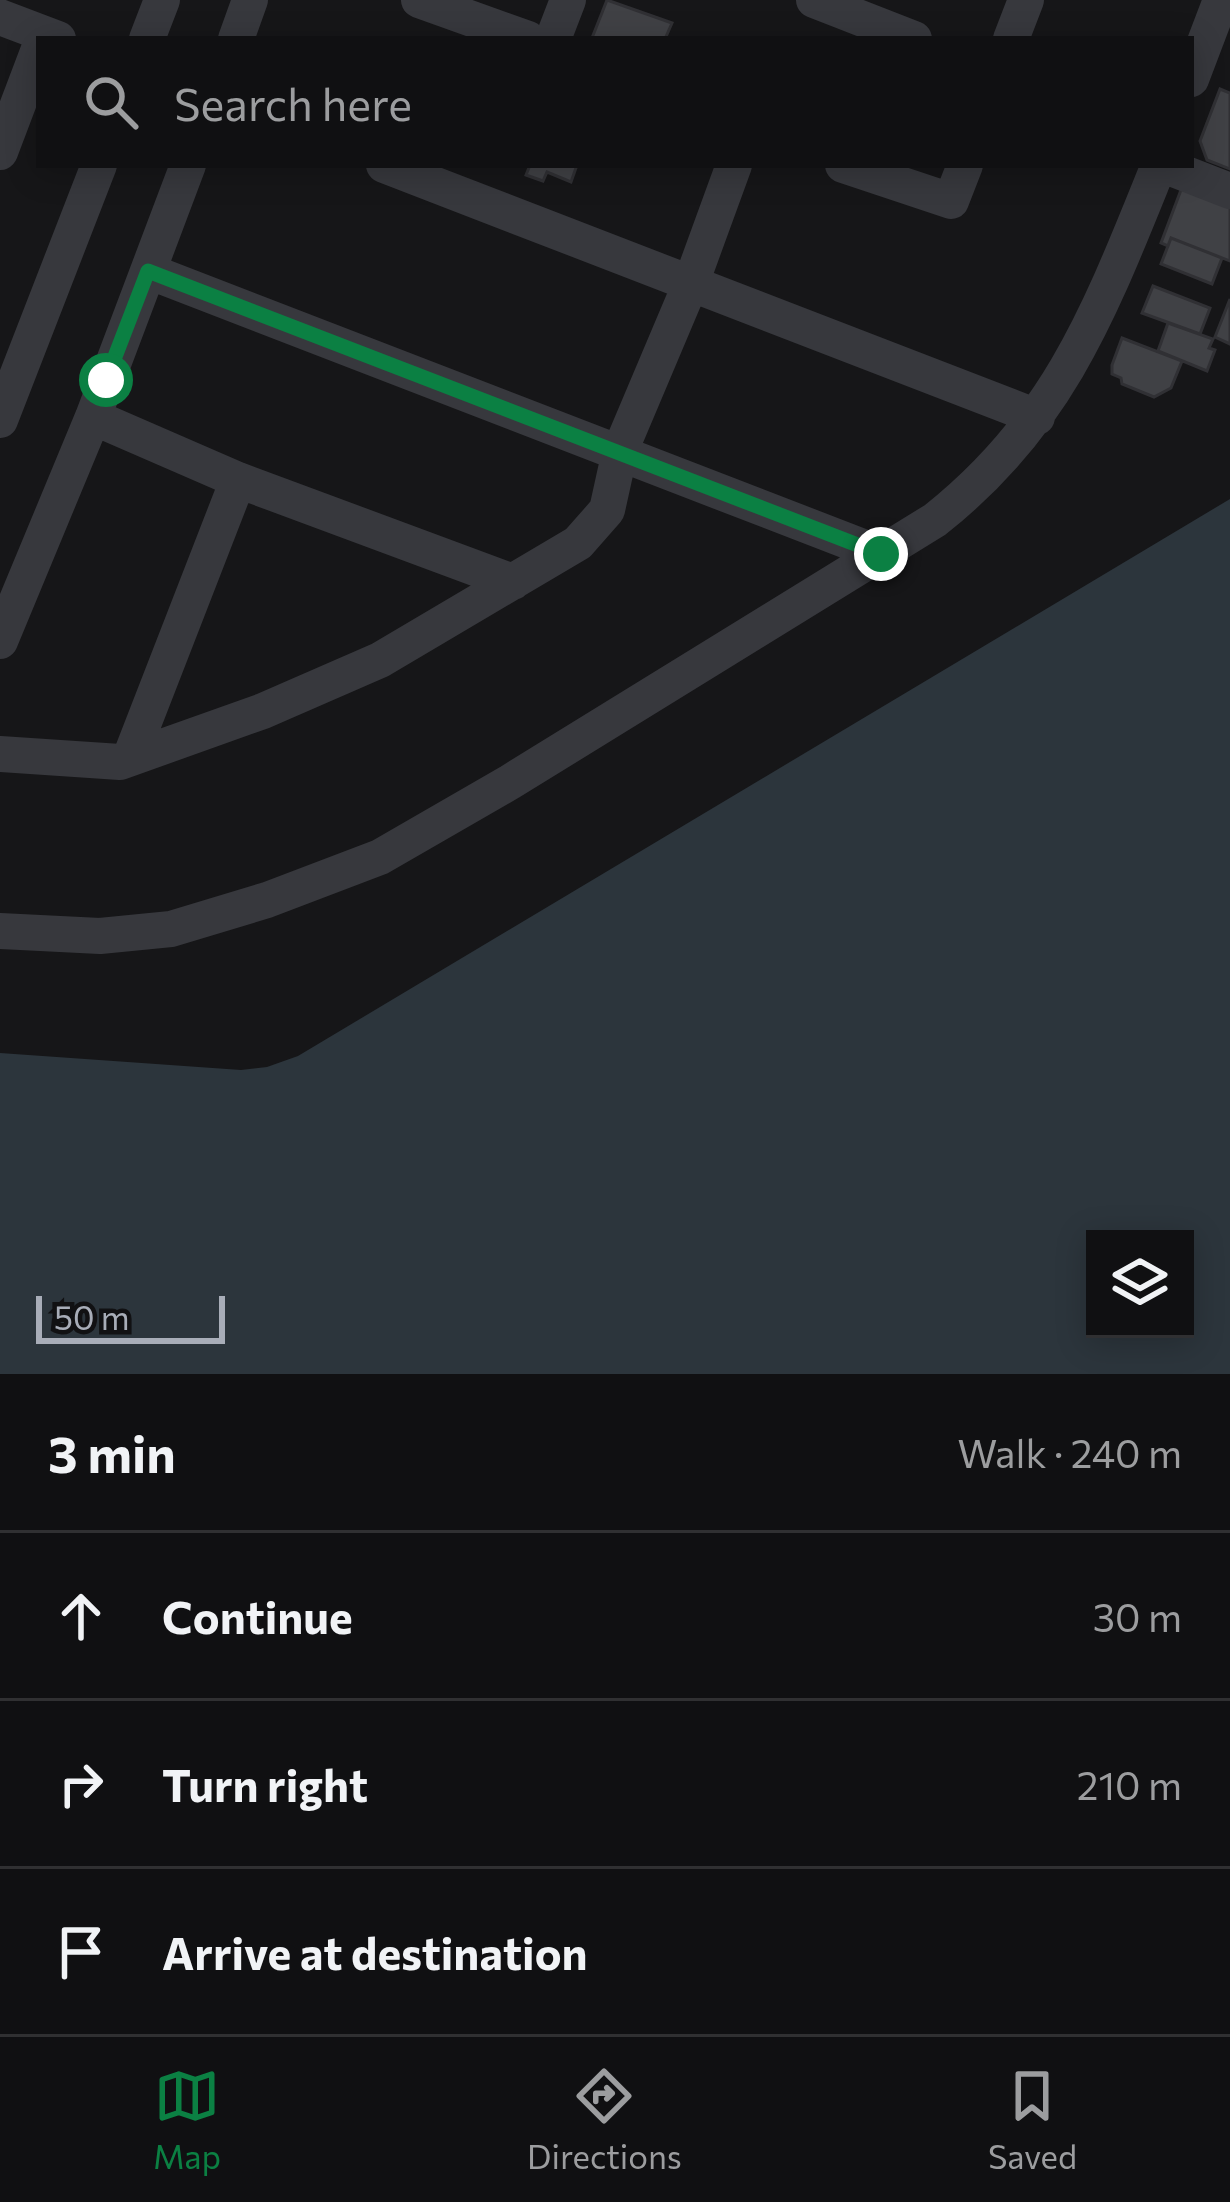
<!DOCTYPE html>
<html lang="en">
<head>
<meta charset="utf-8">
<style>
  body { margin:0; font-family:Commissioner,sans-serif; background:#19191b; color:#f1f3f6 }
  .controls { position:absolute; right:36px; bottom:36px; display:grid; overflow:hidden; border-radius:0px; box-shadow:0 6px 30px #0003 }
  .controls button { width:108px; height:108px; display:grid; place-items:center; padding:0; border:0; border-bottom:3px solid #303032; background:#101012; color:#f1f3f6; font:60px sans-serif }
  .scale { position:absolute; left:36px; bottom:30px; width:189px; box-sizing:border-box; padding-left:12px; border:6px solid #a8adb8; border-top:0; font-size:33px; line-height:42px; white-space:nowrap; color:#a8adb8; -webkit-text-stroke:9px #111113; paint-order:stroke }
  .stop { position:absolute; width:36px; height:36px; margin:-27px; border:9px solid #0b8043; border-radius:50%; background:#fff }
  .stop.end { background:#0b8043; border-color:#fff; box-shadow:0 3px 12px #0008 }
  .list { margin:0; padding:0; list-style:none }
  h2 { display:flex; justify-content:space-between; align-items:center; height:156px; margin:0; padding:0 48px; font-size:51px }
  h2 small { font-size:39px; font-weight:400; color:#9c9d9f }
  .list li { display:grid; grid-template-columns:78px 1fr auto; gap:36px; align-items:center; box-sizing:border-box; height:168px; padding:0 48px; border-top:3px solid #303032 }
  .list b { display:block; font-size:45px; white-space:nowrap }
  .list em { font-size:39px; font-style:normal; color:#9c9d9f }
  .icon { flex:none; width:66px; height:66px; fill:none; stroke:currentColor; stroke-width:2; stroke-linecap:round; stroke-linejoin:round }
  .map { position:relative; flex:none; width:1230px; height:1374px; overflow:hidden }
  .search { position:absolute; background:#101012; box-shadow:0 6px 30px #0003; left:36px; right:36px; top:36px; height:132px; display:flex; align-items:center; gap:30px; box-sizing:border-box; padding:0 42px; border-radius:0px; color:#9c9d9f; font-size:45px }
  .sheet { height:660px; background:#101012 }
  nav { display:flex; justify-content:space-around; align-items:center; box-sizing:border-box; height:168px; border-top:3px solid #303032; background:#101012; font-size:33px; color:#9c9d9f }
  nav a { display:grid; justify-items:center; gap:6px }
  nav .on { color:#0b8043 }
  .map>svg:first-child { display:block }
  .water { fill:#2c353c; fill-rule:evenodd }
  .building { fill:#404145; stroke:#303034; stroke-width:3 }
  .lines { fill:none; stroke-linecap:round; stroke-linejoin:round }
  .minor { stroke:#37383d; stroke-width:36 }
  .route { stroke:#0b8043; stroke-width:15 }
</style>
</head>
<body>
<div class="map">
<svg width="1230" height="1374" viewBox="0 0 1230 1374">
  <rect width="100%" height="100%" fill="#161618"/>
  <path class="water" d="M 1230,499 L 1230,1374 L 0,1374 L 0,1053 L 241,1070 L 267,1067 L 298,1056 ZM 1095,1239 L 1185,1239 L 1185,1329 L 1095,1329 Z"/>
  <path class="building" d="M 607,0 L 672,23 L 665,39 L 592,38 Z
    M 1220,89 L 1230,93 L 1230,169 L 1207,160 L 1200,141 Z
    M 530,165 L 577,165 L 571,182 L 547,172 L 543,181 L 526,175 Z
    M 1184,182 L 1230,200 L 1230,261 L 1171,238 L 1168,246 L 1161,243 Z
    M 1171,238 L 1222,258 L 1212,284 L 1161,264 Z
    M 1153,286 L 1210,308 L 1200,334 L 1142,313 Z
    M 1230,299 L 1230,344 L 1215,337 Z
    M 1168,323 L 1213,339 L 1209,348 L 1215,350 L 1207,371 L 1158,351 Z
    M 1122,338 L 1182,361 L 1171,388 L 1154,397 L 1122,384 L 1121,378 L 1112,374 L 1112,365 Z"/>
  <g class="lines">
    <path class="minor" d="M 419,0 L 528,39
      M 814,0 L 914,39
      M 0,17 L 58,39
      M 147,39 L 162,0
      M 236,39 L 250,0
      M 553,39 L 568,0
      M 1011,39 L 1026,0
      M 1191,79 L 1221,0
      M 0,152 L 39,49
      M 384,165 L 1037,417
      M 843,165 L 951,201 L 965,165
      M 1163,165 L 1230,191
      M 148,271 L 881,554
      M 93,417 L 238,480 L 513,582
      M 0,420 L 99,165
      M 0,641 L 93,417 L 188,165
      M 0,754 L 120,762 L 263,711 L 380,660 L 578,543 L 607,510 L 620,451 L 691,283 L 734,165
      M 130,758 L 238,480
      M 0,931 L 100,936 L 171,929 L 267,900 L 380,857 L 510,782 L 935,520 C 1060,421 1101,308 1159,165"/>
  </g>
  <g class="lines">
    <path class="route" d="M 106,380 L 148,271 L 881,554"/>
  </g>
</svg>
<div class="controls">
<button><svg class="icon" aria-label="layers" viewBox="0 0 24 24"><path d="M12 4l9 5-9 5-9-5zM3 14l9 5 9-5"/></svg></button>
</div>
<div class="scale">50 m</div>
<div class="stop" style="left:106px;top:380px"></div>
<div class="stop end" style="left:881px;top:554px"></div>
<div class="search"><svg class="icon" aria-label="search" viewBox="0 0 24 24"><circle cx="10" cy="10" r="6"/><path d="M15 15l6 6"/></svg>Search here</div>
</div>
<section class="sheet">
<h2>3 min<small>Walk · 240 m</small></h2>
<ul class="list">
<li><svg class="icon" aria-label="ahead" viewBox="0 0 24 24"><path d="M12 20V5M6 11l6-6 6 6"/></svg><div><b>Continue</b></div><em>30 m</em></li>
<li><svg class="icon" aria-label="right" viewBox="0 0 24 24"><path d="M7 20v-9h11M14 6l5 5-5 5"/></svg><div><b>Turn right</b></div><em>210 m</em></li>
<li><svg class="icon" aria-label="arrive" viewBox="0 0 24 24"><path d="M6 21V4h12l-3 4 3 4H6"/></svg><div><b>Arrive at destination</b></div></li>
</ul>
</section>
<nav>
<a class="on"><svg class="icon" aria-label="map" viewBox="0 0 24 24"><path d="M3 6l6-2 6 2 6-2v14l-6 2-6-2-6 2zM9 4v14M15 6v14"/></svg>Map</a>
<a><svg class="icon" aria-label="directions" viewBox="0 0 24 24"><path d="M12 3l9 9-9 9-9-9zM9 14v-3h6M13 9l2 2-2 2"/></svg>Directions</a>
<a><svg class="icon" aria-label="saved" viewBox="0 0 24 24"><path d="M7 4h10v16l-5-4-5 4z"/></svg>Saved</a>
</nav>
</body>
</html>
